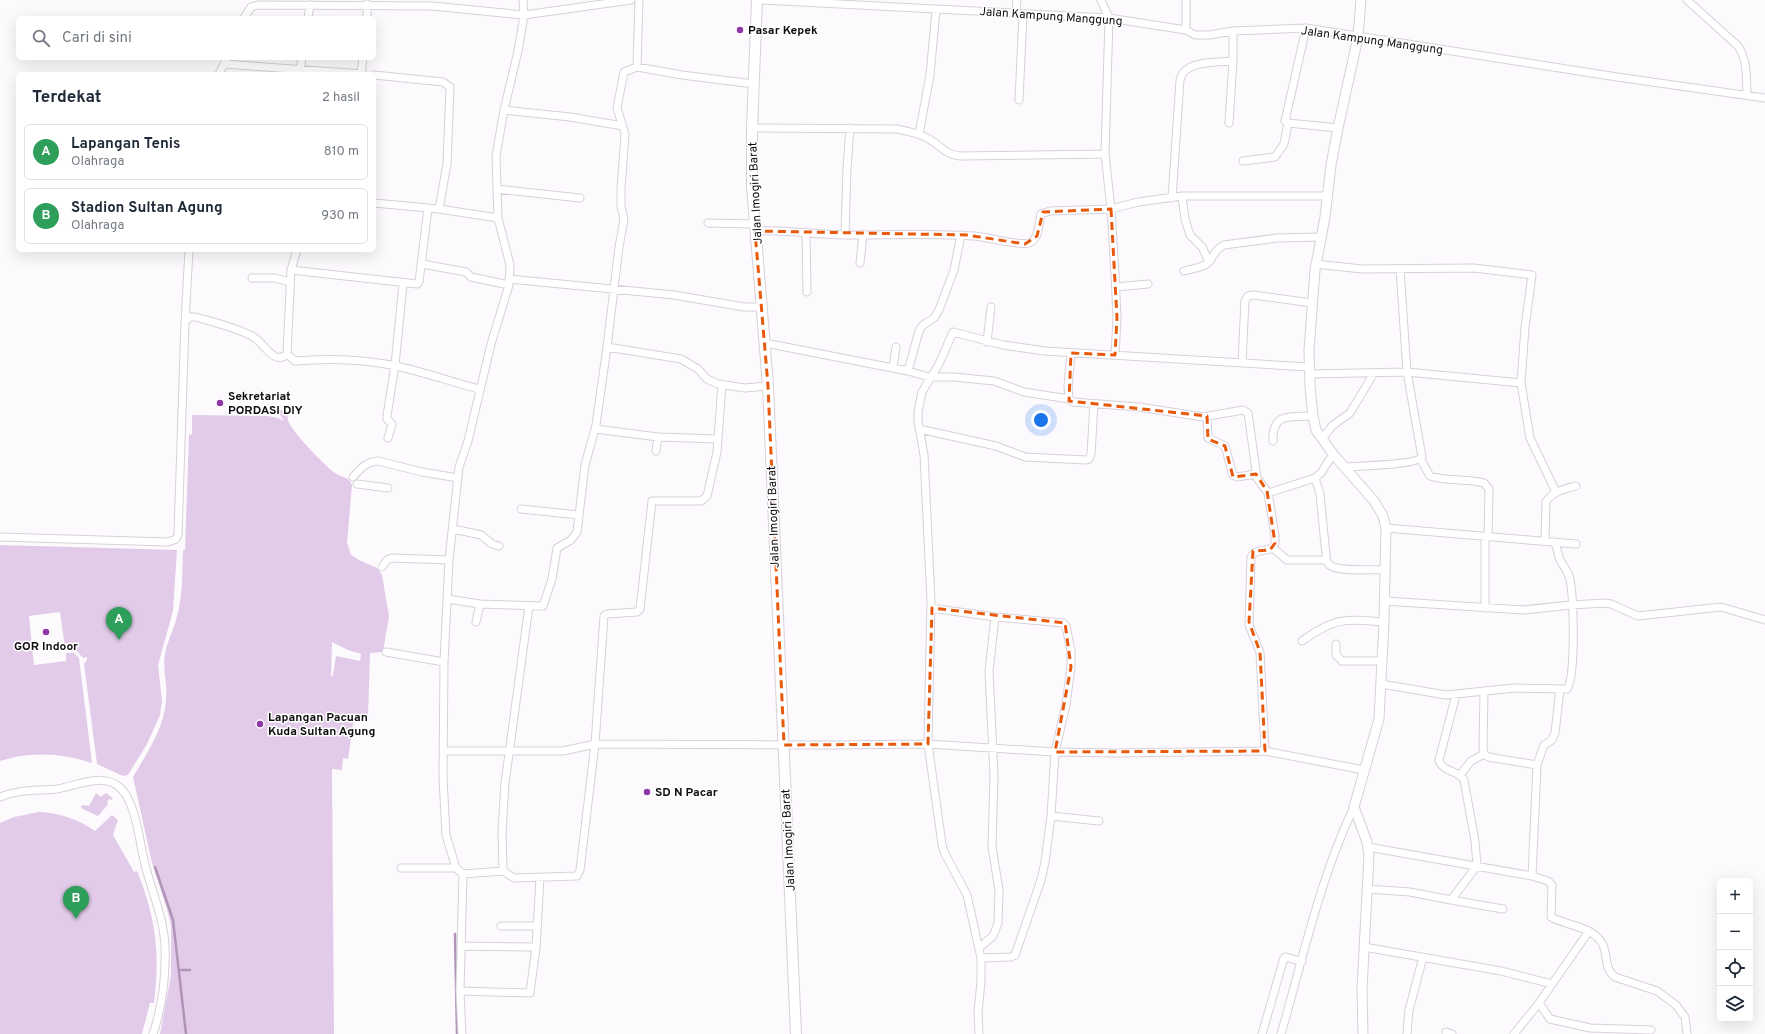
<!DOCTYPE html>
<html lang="id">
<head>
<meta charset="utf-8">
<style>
  body { margin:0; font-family:Overpass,sans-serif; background:#f6f6f7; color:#1f2937 }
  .controls { position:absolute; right:12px; bottom:12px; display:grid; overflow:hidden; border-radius:6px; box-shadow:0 4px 16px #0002 }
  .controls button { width:36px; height:36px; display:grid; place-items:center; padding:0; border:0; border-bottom:1px solid #e0e1e3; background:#fff; color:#1f2937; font:20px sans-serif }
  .you { position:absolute; left:1041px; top:420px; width:14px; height:14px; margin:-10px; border:3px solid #fff; border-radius:50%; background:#1a73e8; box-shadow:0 0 0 6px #1a73e833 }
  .badge { display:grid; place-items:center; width:26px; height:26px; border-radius:50%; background:#d93025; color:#fff; font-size:13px; font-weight:700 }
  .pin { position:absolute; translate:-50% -33px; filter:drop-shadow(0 1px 2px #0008) }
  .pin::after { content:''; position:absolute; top:21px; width:14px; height:12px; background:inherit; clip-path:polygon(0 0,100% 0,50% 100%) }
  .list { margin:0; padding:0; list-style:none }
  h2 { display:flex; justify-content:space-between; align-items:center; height:52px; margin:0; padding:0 16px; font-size:17px }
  h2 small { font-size:13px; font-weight:400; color:#747a83 }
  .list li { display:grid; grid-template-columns:26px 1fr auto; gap:12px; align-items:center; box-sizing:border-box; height:56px; margin:0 8px 8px; padding:0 8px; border:1px solid #e0e1e3; border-radius:6px }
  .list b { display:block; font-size:15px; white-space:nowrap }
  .list p { margin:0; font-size:13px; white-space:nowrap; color:#747a83 }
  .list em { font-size:13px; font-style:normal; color:#747a83 }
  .icon { flex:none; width:22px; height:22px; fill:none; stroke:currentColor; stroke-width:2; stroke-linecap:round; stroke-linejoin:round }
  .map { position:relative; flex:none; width:1765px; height:1034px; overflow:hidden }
  .search { position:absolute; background:#fff; box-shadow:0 4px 16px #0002; left:16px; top:16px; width:360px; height:44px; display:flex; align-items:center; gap:10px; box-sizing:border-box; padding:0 14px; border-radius:6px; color:#747a83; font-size:15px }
  .panel { position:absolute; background:#fff; box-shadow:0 4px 16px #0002; left:16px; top:72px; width:360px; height:180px; border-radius:6px }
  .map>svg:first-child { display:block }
  .green { fill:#e1cbe8; fill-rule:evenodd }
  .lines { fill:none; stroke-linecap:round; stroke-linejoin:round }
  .stream { stroke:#b094b8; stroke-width:2.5 }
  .minor-casing { stroke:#d7d0d9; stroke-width:9 }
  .tertiary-casing { stroke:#d7d0d9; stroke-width:11 }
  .secondary-casing { stroke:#d7d0d9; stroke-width:12 }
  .minor { stroke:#fff; stroke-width:7 }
  .tertiary { stroke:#fff; stroke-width:9 }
  .secondary { stroke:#fff; stroke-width:10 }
  .marked { fill:none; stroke:#e8590c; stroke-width:3; stroke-dasharray:8 5; stroke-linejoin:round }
  .poi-dot { fill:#8e38a5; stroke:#fff; stroke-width:1.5 }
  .labels { text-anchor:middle; stroke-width:3; stroke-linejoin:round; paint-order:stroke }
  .street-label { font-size:12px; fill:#0f0d10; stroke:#fff }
  .poi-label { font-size:12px; font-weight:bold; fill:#0f0d10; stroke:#fff; text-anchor:start }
</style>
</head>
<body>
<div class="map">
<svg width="1765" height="1034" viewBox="0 0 1765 1034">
  <rect width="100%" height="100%" fill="#fdfafe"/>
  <path class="green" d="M 280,410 L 287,410 C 288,413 287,417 288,420 C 290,430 326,467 335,473 C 343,478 348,476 352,485 L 347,543 L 351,555 L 359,560 L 377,568 L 382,575 L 389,616 L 383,652 L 370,653 L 368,717 L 367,720 L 354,718 L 348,759 L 343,758 L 342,770 L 332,769 L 334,1034 L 160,1034 L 171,975 L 171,926 L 167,909 L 152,863 L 133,777 C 147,753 164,729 166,700 C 168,684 162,670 165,654 C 167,642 173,631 176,620 C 183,598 182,573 183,550 L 185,550 L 189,435 L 192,434 L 192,415 L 268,416 L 278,418 L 284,421 L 280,415 ZM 332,642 L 348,650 L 361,654 L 360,661 L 336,656 L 333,675 L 331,677 Z
    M 0,545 L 177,550 L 173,611 L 158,665 L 162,701 L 160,715 L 147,744 L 128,775 L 123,776 L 97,764 L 84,664 L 87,660 L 87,657 L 83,658 L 75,649 L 65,647 L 60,612 L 29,616 L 34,665 L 66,661 L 66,653 L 74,653 L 79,658 L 92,763 C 62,753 30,751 0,761 Z
    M 96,793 L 101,797 L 106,793 L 113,798 L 111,800 L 109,799 L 107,802 L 108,804 L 98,816 L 81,808 L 82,805 L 89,806 Z
    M 39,812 C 60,813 78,819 95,831 L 112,815 L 118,820 L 113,835 L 134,872 L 137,871 C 156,917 160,954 154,1003 L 150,1003 L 142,1034 L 0,1034 L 0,823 L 14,817 Z"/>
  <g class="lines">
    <path class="stream" d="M 155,867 L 173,920 L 186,1034
      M 455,934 L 457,1034
      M 179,970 L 190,970"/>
    <defs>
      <path id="minor" d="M 762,0 L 1109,18 L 1186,30 L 1195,35 L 1209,35 L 1233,31 L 1306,28 L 1617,77 L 1765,98
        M 1101,0 L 1109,18 L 1105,154 L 1111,209 L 1115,274 L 1117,318 L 1115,355
        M 1186,0 L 1186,30
        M 1687,0 L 1738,46 C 1748,61 1746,78 1747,95
        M 1016,13 L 1017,0
        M 244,18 L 251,7 L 258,5 L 432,6 L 524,15 L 631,0
        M 308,18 L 310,5
        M 367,18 L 367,4
        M 1306,28 L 1285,121 L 1288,123 L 1338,128
        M 224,64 L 363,74
        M 637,67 L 639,0
        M 300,70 L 302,58
        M 219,74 L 227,58
        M 361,74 L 363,58
        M 374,75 L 443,82 L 450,87 L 447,164 L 439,209
        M 1019,100 L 1023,14
        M 504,110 L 570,117 L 623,126
        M 1229,123 L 1233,61
        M 752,128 L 897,129 C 907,131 918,133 927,138 C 941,145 943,154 960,156 L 1105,154
        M 919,134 L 930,75 L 936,10
        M 1243,161 L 1275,157 L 1284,144 L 1288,123
        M 497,189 L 580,198
        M 1182,196 L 1185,219 L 1190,235 L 1202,247 L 1209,262
        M 1172,198 L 1180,80 C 1181,78 1182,73 1184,72 C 1193,61 1220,62 1233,61 L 1233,31
        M 374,203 L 439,209 L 498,218
        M 708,223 L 755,224
        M 755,231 C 786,229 816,235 846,235 C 889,235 932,233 974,236 C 988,237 1017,246 1029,243 C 1040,239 1038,224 1041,214 L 1050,211 L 1111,209 L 1138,202 L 1182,196 L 1328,196
        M 806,232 L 807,292
        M 845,235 L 847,168 L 850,128
        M 860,263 L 863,234
        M 422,264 L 466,272 L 471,277 L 509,285
        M 1315,264 L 1362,269 L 1474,268 L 1532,275 L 1525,327 L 1521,383 L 1530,438 L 1556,492
        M 291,270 L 417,284 L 419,282 L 428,208
        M 1184,271 C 1191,269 1203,268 1209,262 C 1214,256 1215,249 1224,245 L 1277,238 L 1321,237
        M 252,278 L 275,278 L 290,282
        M 509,279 L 674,295 L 744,307 L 763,307
        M 1116,287 L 1148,284
        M 185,322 L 190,317 L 196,317 C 212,322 242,329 255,338 C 264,344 275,366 287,354 L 295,361 C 329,358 362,359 396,366 C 424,372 452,382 479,389
        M 987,342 L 991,307
        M 765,343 L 908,371 L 929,377 L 954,377 L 994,381 L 1024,392 L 1069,399
        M 607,347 L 619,247 L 624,219 L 621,206 L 621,189 L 625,134 L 617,108 L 624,72 L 637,67 L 682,75 L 754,84
        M 1071,353 L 1068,386 L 1069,399 L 1073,402 L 1139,407 L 1203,417 L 1243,410 L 1248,413 L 1257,478 L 1268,493 L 1275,535 L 1275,543 L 1273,548 C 1265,552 1254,548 1251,558 L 1249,625 L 1260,652 L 1265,751
        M 287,354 L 291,270 L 297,250
        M 1242,362 L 1245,301 L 1248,296 L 1253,295 L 1312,303
        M 893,368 L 896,347
        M 908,371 L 919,331 L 923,325 L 934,318 L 939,310 L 954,270 L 961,235
        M 1309,374 L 1407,372 L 1521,383
        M 1207,416 L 1208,438 L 1225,446 L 1233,475 L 1237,477 L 1256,474
        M 595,429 L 658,437
        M 919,429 L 996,446 L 1025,457 L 1086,460 L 1089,459 L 1091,454 L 1094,404
        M 388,438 L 392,424 L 387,419 L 387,416 L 395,365 L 403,284
        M 1322,439 L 1332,426 L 1350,413 L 1374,373
        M 1273,441 C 1272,412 1290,417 1313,416
        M 656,451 L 658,437 L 718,439
        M 1421,460 L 1430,476 C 1449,482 1467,478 1484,483 L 1489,489 L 1488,537
        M 1344,467 C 1357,466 1417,465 1422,457 L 1407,372 L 1400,269
        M 353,477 C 361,468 366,462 378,461 L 422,472 L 458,478
        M 1315,478 L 1320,494 L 1326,555 C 1326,559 1327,564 1331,566 C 1342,572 1372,569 1386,570
        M 357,484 L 388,488
        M 1268,493 L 1315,478 L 1321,473 L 1333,454
        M 521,509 L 579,515
        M 1386,528 L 1576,544
        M 453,529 L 481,535 L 492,544 L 499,546
        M 0,537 L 168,542 L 176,539 L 178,534 L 185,322 L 189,250
        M 1485,537 L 1485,608
        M 1545,541 L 1546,502 C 1553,491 1564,489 1576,486
        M 1273,548 L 1287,560 L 1326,560
        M 382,567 L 387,560 L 392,558 L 449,560
        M 447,599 L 480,604 L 543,606 L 552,579 L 557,548 L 571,540 L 577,532 L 585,465 L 596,425 L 607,347 L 681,359 L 698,369 L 707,379 L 718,384 L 745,388 L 768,386
        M 1385,601 L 1523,610 L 1571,605 L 1605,603 L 1611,604 L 1638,616 L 1721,607 L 1765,620
        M 931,608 L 995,617 L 1063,623 L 1066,626 L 1071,651 L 1071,667 L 1066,705 L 1055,752 L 1051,816 L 1045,862 L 1041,880 L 1015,955 L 1011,957 L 981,958
        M 476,622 L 480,604
        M 1302,641 C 1336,617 1344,619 1384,622
        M 1336,644 L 1336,655 L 1342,661 L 1382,661
        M 386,652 L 444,662
        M 1381,684 L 1446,695 L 1514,688 L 1567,689 C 1576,676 1574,593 1569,576 C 1567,570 1563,566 1560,560 C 1558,555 1557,548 1555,542
        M 1484,691 L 1483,748 L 1484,754 L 1488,757 L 1537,765 L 1532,876
        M 444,751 L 563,751 L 595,744 L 830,745 L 928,744 L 1055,752 L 1115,753 L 1265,751 L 1364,770
        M 1537,765 L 1544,745 L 1552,740 L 1555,733 L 1560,689
        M 1460,775 L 1471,761 L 1484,754
        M 0,797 C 19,789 37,791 57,789 C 76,786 100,773 118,786 C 124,791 128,797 130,803 C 139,823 140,847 146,868 C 153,895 164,919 165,947 C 166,976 162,1007 153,1034
        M 1051,816 L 1099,821
        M 1368,847 L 1532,876 L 1548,881 L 1552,885 L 1551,917 C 1567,926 1594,926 1603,945 C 1608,957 1604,968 1615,977 L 1657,991 L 1676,1005 L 1685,1017 L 1687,1034
        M 401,868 L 456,868
        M 503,871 L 502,832 L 505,783 L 529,606
        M 463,874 L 503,871 L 514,878 L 577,876 L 580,870 L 595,744 L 604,616 L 607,614 L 637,612 L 640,609 L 652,501 L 701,501 L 707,496 L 717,452 L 722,384
        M 1367,889 L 1410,892 L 1451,900 L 1477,866 L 1475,841 L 1464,780 C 1458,770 1442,772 1439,760 L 1456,695
        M 1451,900 L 1503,909
        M 501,926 L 537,926
        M 461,946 L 536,947
        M 1364,947 L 1501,971 L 1552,984
        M 979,948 L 993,936 L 998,923 L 999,890 L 992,847 L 994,776 L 989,671 L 995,617
        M 460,991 L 530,993 L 536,947 L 540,878
        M 1539,1003 L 1550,1019 L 1590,1028 L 1651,1030
        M 1446,1032 L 1452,1034
        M 462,1034 L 460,991 L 463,874 L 456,868 L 446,835 L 443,777 L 444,662 L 449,560 L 459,467 L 468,441 L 491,344 L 509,285 L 510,265 L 498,218 L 496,156 L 504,110 L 518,51 L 524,15 L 523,0
        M 979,1034 L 978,1013 L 981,981 L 981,958 L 967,895 L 944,852 L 942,844 L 928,744 L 931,601 L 924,455 L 918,421 L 918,412 L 922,392 L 939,364 L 953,332 L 1003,345 L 1045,351 L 1309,367
        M 1262,1034 L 1284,958 L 1286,957 L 1302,962
        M 1281,1034 C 1303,958 1320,878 1354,807
        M 1407,1034 L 1409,1010 L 1423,957
        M 1514,1034 L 1539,1003 L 1589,931"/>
      <path id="tertiary" d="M 1361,0 L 1358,37 L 1338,128 L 1331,165 L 1325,217 L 1315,270 L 1309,350 L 1310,387 L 1313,416 L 1316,430 L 1333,454 L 1374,501 L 1383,516 L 1386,528 L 1384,622 L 1379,719 L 1354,807 L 1367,842 L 1369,855 L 1362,989 L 1363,1034"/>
      <path id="secondary" d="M 757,0 L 752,128 L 752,186 L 768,386 L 796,1034"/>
    </defs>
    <use href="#minor" class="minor-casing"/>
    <use href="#tertiary" class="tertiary-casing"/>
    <use href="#secondary" class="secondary-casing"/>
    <use href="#minor" class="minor"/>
    <use href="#tertiary" class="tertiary"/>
    <use href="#secondary" class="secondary"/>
  </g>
  <path class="marked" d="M 1111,209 L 1117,318 L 1115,355 L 1071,353 L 1069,401 L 1207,416 L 1208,439 L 1225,446 L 1233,477 L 1256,474 L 1267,491 L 1275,543 L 1270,550 L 1253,551 L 1249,622 L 1260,652 L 1265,751 L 1055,752 L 1071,667 L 1065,623 L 932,608 L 928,744 L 784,745 L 768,386 L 755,231 L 967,235 L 1025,244 L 1037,236 L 1043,212 Z"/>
  <g class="poi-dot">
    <circle cx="740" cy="30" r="4"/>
    <circle cx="220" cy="403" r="4"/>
    <circle cx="46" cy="632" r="4"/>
    <circle cx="260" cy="724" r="4"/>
    <circle cx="647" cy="792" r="4"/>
  </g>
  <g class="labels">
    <g class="street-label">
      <text transform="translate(1051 16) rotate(4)" y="4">Jalan Kampung Manggung</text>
      <text transform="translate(1372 40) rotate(8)" y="4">Jalan Kampung Manggung</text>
      <text transform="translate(755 193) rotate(-93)" y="4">Jalan Imogiri Barat</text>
      <text transform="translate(773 517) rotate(-92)" y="4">Jalan Imogiri Barat</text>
      <text transform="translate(788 840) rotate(-93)" y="4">Jalan Imogiri Barat</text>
    </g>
    <g class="poi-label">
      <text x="748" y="34">Pasar Kepek</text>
      <text x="228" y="400">Sekretariat<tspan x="228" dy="14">PORDASI DIY</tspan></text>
      <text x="46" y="650" text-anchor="middle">GOR Indoor</text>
      <text x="268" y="721">Lapangan Pacuan<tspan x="268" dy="14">Kuda Sultan Agung</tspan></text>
      <text x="655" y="796">SD N Pacar</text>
    </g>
  </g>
</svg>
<div class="controls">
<button>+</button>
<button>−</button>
<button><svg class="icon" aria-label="locate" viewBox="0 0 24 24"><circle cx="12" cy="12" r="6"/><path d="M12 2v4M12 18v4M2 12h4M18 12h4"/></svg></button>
<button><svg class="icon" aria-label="layers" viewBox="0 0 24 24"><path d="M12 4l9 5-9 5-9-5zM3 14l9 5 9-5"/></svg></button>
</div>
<div class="you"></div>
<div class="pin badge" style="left:119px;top:640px;background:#2e9e5b">A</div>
<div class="pin badge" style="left:76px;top:919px;background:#2e9e5b">B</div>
<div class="search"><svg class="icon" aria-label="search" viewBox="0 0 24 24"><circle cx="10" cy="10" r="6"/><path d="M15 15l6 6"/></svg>Cari di sini</div>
<section class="panel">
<h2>Terdekat<small>2 hasil</small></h2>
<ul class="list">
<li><span class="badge" style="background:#2e9e5b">A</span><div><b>Lapangan Tenis</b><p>Olahraga</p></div><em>810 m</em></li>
<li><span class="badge" style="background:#2e9e5b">B</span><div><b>Stadion Sultan Agung</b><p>Olahraga</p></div><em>930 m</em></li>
</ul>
</section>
</div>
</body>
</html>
